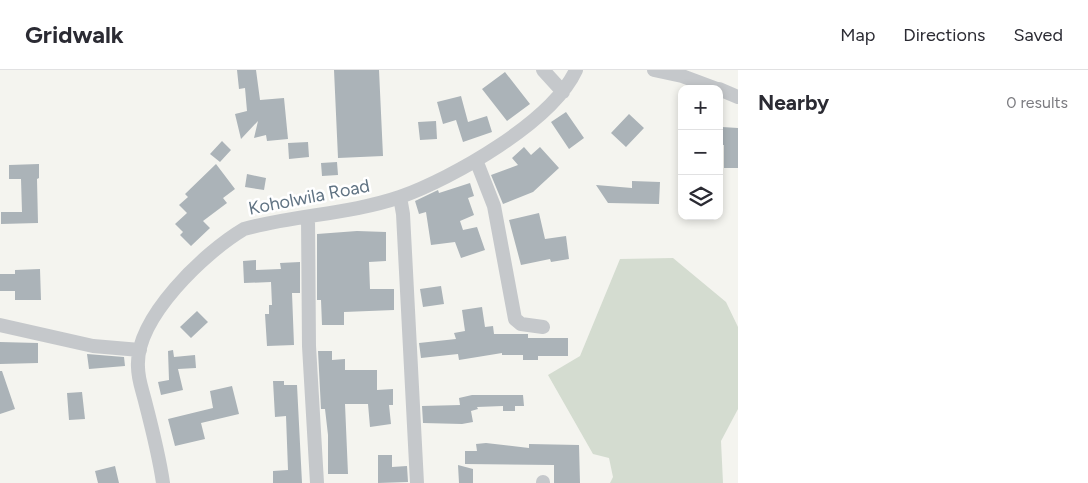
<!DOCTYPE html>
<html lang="en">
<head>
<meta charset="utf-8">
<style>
  body { margin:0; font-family:Figtree,sans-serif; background:#f7f7f7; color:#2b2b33 }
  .controls { position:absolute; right:15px; top:15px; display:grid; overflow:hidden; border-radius:10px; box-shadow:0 2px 8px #0003 }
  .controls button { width:45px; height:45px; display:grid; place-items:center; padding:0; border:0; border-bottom:1px solid #e1e1e2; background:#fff; color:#2b2b33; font:25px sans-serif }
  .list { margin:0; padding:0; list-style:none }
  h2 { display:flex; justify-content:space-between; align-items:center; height:65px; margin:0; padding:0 20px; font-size:21px }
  h2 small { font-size:16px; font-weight:400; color:#7c7c81 }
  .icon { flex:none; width:28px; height:28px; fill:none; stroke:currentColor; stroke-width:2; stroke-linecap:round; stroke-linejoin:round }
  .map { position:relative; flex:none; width:738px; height:413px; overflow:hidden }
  header { display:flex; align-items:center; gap:30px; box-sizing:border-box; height:70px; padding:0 25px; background:#fff; border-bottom:1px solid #e1e1e2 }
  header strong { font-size:24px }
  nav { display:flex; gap:28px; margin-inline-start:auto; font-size:18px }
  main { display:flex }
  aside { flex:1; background:#fff }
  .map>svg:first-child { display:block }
  .green { fill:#d4dcd0 }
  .building { fill:#abb3b8 }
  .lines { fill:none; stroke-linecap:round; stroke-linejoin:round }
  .minor { stroke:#c5c8cb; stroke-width:14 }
  .labels { text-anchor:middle; stroke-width:5; stroke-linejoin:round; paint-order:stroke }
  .street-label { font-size:18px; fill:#607383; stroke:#fff }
</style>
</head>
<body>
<header>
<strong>Gridwalk</strong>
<nav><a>Map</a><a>Directions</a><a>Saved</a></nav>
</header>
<main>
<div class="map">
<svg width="738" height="413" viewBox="0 0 738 413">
  <rect width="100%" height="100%" fill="#f4f4ef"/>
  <path class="green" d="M 673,188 L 726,232 L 738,257 L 738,339 L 721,371 L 723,413 L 610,413 L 613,407 L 609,388 L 593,384 L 548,305 L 580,286 L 620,189 Z"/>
  <path class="building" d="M 237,0 L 256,0 L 260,30 L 284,28 L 288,69 L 267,71 L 266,65 L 254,68 L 258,51 L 241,69 L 235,44 L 247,41 L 245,18 L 239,19 Z
    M 334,0 L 379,0 L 383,86 L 338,88 Z
    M 505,2 L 530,34 L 507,51 L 482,19 Z
    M 461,26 L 468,52 L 487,46 L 492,62 L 463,72 L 456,50 L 443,54 L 437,32 Z
    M 566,42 L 584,68 L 569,79 L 551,52 Z
    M 629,44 L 644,58 L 626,77 L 611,63 Z
    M 436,51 L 437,69 L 420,70 L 418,52 Z
    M 722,57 L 738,58 L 738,98 L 724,98 L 724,75 L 720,75 Z
    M 222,71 L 231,80 L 220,92 L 210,84 Z
    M 308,72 L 309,87 L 289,89 L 288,73 Z
    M 524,77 L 531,85 L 540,77 L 559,98 L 533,122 L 503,134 L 491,105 L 518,95 L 512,88 Z
    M 337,92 L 338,105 L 322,106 L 321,93 Z
    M 39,94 L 39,108 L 37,109 L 38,153 L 1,154 L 1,142 L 22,142 L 21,109 L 9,109 L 9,95 Z
    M 216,94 L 235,119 L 223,128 L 227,133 L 203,151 L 210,158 L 191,176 L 180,165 L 183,162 L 175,154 L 187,143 L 179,135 L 188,127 L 185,124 Z
    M 247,104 L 266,108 L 264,120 L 245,117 Z
    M 632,111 L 660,112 L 659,134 L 608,133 L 596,115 L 632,118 Z
    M 470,113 L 474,126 L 468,128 L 474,145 L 460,151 L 463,160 L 477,157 L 485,180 L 461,188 L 455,172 L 431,175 L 426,142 L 419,144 L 415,131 L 438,120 L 439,123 Z
    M 539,143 L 545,169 L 566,166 L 569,189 L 551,192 L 550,189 L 521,195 L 509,150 Z
    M 357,161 L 386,162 L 386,191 L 369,192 L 370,219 L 394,219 L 394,240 L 344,242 L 344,255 L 322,255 L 321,230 L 317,230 L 317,164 Z
    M 256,190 L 256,200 L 281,199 L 280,193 L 300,192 L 300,223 L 292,223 L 294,275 L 267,276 L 265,244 L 269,244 L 269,235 L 272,235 L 271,212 L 244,213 L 243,191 Z
    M 40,199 L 41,230 L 15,230 L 15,221 L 0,221 L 0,204 L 15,204 L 15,200 Z
    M 441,216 L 444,234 L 423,237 L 420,219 Z
    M 482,237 L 485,257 L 493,256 L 494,264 L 528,264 L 528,268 L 568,268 L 568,286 L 538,286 L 538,290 L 523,290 L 523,285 L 502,285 L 502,283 L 459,290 L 458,284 L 421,288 L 419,273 L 456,269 L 454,263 L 465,261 L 462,240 Z
    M 197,241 L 208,252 L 191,268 L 180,257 Z
    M 0,272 L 38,273 L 38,293 L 0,294 Z
    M 173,280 L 174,287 L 195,285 L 196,298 L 178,299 L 183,320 L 161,325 L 158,312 L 169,310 L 168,281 Z
    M 318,281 L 332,281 L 332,290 L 345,289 L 345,300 L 377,300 L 377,320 L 393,319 L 393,335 L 389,335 L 391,354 L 370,357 L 368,334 L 345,334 L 348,404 L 328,404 L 328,365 L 325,339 L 321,339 Z
    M 87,284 L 124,287 L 125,296 L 89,299 Z
    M 0,301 L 2,301 L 15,339 L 0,344 Z
    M 273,311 L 284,311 L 284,315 L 297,315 L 302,413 L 273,413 L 273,401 L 288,400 L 286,346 L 275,347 Z
    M 232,316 L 239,344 L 201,353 L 205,369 L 175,376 L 168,349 L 213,338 L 210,321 Z
    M 82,322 L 85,349 L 69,350 L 67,323 Z
    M 472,325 L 523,325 L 524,336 L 515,336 L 515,341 L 503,341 L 503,336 L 477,337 L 478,339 L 471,341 L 473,352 L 462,354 L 423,353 L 422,336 L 460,335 L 459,328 Z
    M 486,373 L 529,378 L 529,374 L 579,375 L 580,413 L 554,413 L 554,395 L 465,394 L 465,381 L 477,381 L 476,374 Z
    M 378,385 L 392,385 L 392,397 L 407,396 L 408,412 L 378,413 Z
    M 458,395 L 473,399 L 473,413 L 459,413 Z
    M 115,396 L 119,413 L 98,413 L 95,401 Z"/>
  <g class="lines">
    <path class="minor" d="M 543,0 L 563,22
      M 654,0 L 682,6 L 717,19
      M 719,19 L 738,27
      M 476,90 L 494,136 L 515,249 L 521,254 L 543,257
      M 400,127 L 403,144 L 417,413
      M 308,147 L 309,276 L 317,413
      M 0,255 L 93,276 L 140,280
      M 163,413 C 159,385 152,358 145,331 C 142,319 138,309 138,297 C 135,248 205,182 244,159 C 295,145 350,144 400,127 C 453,108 552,52 576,0
      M 543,413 L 543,412"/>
  </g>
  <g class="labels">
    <g class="street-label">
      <text transform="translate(309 127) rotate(-11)" y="6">Koholwila Road</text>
    </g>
  </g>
</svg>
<div class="controls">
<button>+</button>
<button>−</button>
<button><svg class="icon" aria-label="layers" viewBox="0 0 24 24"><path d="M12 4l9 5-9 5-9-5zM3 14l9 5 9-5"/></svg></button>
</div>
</div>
<aside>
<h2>Nearby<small>0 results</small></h2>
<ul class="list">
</ul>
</aside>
</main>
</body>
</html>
